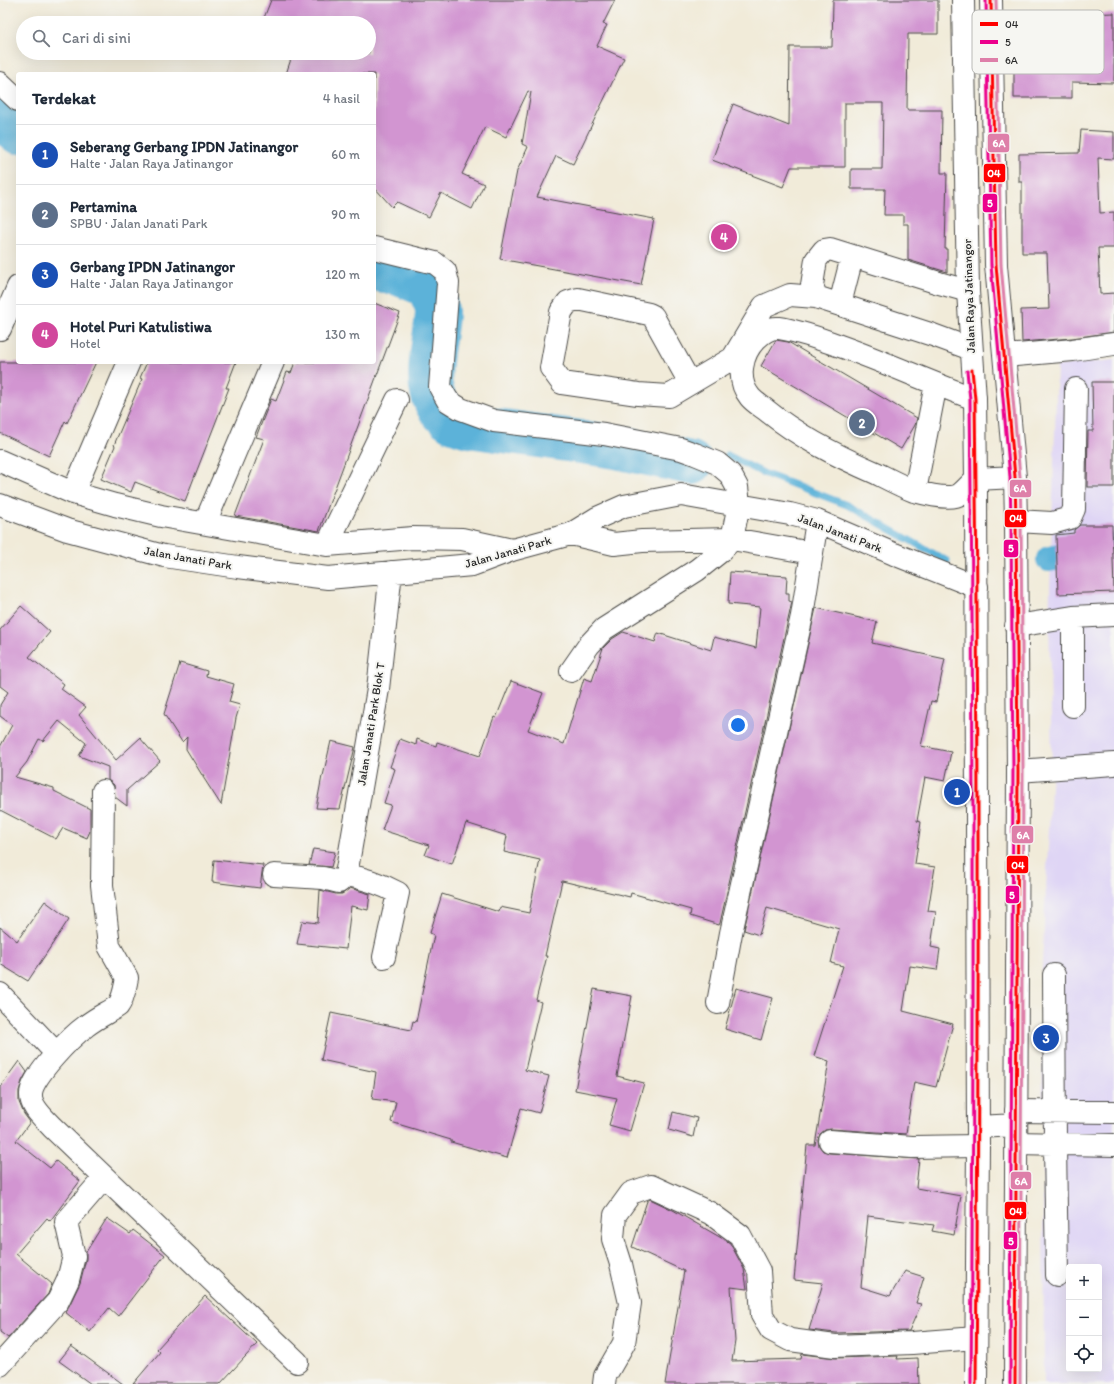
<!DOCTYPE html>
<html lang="id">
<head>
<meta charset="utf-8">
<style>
  body { margin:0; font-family:Itim,sans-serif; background:#f2f2f3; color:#1f2937 }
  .controls { position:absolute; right:12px; bottom:12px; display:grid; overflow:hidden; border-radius:4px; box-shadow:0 4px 16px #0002 }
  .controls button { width:36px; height:36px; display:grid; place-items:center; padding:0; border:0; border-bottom:1px solid #e0e1e3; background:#fff; color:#1f2937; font:20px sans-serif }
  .you { position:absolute; left:738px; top:725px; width:14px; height:14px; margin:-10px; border:3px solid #fff; border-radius:50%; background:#1a73e8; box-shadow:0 0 0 6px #1a73e833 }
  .badge { display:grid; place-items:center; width:26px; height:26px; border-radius:50%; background:#d93025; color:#fff; font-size:13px; font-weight:700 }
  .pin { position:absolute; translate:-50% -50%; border:2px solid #fff; box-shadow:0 1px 4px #0006 }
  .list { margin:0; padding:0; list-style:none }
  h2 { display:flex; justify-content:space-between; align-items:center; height:52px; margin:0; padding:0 16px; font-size:17px }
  h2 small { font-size:13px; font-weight:400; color:#747a83 }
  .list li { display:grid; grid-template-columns:26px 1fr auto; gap:12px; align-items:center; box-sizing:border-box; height:60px; padding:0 16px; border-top:1px solid #e0e1e3 }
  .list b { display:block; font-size:15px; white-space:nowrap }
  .list p { margin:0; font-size:13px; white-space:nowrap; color:#747a83 }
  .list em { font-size:13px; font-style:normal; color:#747a83 }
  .icon { flex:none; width:22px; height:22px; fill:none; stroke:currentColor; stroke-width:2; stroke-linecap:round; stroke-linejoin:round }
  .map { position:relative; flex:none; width:1114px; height:1384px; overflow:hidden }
  .search { position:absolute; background:#fff; box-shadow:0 4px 16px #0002; left:16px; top:16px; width:360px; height:44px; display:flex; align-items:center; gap:10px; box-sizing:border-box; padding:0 14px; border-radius:22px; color:#747a83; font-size:15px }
  .panel { position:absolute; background:#fff; box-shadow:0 4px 16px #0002; left:16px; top:72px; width:360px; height:292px; border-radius:4px }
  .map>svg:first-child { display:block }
  .built { fill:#dfd5f5; fill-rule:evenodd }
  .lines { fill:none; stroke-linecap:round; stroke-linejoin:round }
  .stream { stroke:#5cb2d9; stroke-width:7 }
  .canal { stroke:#5cb2d9; stroke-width:26 }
  .river { stroke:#5cb2d9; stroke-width:44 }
  .building { fill:#d295d1 }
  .minor-casing { stroke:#494845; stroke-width:24 }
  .highway-casing { stroke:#494845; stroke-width:24 }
  .minor { stroke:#fff; stroke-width:22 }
  .highway { stroke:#fff; stroke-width:22 }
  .bus-1-casing { stroke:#f6f6f2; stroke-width:6 }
  .bus-2-casing { stroke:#f6f6f2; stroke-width:6 }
  .bus-3-casing { stroke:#f6f6f2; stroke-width:6 }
  .bus-1 { stroke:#f00; stroke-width:3 }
  .bus-2 { stroke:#ec008c; stroke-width:3 }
  .bus-3 { stroke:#de7fa9; stroke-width:3 }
  .labels { text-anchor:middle; stroke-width:4; stroke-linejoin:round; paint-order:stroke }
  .street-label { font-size:12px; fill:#2b2b2b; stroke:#f6f6f2 }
  .key { fill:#f6f6f2; stroke:#b9b9b6; stroke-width:1 }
  .key-label { font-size:11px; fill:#2b2b2b }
  .line-badge { stroke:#f6f6f2; stroke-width:1.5 }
  .badge-label { font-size:11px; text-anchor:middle; font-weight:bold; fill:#fff }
</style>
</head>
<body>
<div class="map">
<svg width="1114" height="1384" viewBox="0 0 1114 1384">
  <rect width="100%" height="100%" fill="#f6f6f2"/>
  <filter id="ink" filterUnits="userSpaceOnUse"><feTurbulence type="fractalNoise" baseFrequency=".025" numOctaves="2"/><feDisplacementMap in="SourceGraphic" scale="8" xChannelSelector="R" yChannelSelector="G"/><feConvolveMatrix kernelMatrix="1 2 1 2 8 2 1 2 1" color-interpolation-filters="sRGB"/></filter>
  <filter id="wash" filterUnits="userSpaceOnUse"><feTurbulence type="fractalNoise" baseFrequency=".012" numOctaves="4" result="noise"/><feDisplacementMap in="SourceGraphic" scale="16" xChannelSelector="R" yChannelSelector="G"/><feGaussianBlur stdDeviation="0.9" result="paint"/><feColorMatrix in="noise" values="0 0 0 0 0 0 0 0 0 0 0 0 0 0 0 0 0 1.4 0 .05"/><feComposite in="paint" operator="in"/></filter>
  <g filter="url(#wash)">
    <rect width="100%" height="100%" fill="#f1ebd9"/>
    <path class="built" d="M 1114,360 L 1114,1384 L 1044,1384 L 1042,968 L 1052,768 L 1049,621 L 1057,366 ZM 1069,1267 L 1099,1267 L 1099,1369 L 1069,1369 Z"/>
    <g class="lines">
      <path class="stream" d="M 727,455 L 763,473 L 847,505 L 947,561"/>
      <path class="canal" d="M 1049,559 L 1114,547"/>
      <path class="river" d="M 0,116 L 18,132
        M 374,269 L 399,274 L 428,286 C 431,294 437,304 437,312 C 436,347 415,396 452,420 C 457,423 464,424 469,426 L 616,447 L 691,463"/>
    </g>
    <g id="blocks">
      <path class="building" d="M 271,0 L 615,0 L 603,24 L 607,25 L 597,46 L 624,58 L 573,164 L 556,156 L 537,197 L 654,219 L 641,285 L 500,259 L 517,171 L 528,147 L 522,144 L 531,92 L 528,91 L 506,137 L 485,127 L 462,174 L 484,184 L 472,209 L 441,193 L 429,217 L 397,202 L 392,207 L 374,187 L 374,74 L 286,74 L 293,53 L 369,53 L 369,23 L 262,23 Z
        M 833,0 L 938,0 L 938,34 L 908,34 L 907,110 L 942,110 L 941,173 L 947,173 L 945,249 L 947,249 L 947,272 L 908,260 L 908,224 L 903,224 L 903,215 L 884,215 L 885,189 L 851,189 L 851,169 L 882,169 L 883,103 L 845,103 L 845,167 L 791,167 L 783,187 L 712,160 L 733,104 L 789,126 L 790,47 L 832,47 Z
        M 1114,13 L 1114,83 L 1072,82 L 1072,98 L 1014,98 L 1014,52 L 1024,52 L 1024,41 L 1060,42 L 1060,15 Z
        M 1081,130 L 1114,132 L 1114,159 L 1098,158 L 1100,213 L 1114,212 L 1114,248 L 1098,248 L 1100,294 L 1114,293 L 1114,332 L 1072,338 L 1022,342 L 1021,310 L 1049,309 L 1047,253 L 1022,253 L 1022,182 L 1019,182 L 1019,154 L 1079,153 Z
        M 374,303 L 400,313 L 319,531 L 235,516 L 264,439 L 256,437 L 271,399 L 276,401 L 287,372 L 291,373 L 295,362 L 374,362 Z
        M 776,340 L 788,342 L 917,418 L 915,425 L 901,449 L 761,366 Z
        M 0,362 L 96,362 L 67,423 L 65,421 L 49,456 L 0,433 Z
        M 147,362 L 236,362 L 226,388 L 229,388 L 185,501 L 135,482 L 131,492 L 101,479 L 115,446 L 114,445 L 142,379 L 140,378 Z
        M 1092,382 L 1114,382 L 1114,487 L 1087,487 L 1088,431 L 1093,431 Z
        M 1080,525 L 1112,525 L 1114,592 L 1058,594 L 1056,535 L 1074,533 L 1074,530 Z
        M 730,572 L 787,576 L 786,593 L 789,593 L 789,601 L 792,602 L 720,923 L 719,925 L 690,916 L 691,910 L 631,893 L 630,897 L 562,881 L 545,956 L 547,956 L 536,1000 L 541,1002 L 525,1070 L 549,1076 L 539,1113 L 521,1108 L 507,1158 L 451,1142 L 451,1140 L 391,1122 L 396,1102 L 372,1099 L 376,1072 L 321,1060 L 331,1013 L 411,1030 L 413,1021 L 416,1022 L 434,935 L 430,933 L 442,894 L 499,912 L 500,907 L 529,913 L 540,860 L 504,852 L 507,836 L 466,823 L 452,864 L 425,855 L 429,845 L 382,830 L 391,805 L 384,803 L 395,769 L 390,767 L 400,739 L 416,745 L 417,739 L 436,746 L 437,742 L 480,756 L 494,717 L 496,718 L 511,681 L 543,693 L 528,730 L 564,744 L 584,678 L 592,681 L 603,648 L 612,639 L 623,632 L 655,642 L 658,633 L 711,650 L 714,637 L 756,648 L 760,607 L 728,604 Z
        M 21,606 L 50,632 L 29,657 L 64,684 L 61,689 L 86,707 L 79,715 L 116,760 L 140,738 L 160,761 L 127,790 L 127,806 L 115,797 L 114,785 L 108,780 L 108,767 L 79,756 L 86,743 L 59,721 L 43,741 L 39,739 L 27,762 L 15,777 L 54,788 L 54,791 L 90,809 L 90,831 L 87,838 L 63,828 L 56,839 L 0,810 L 0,747 L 12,725 L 0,716 L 0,705 L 8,692 L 0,686 L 0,630 Z
        M 816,608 L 877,622 L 872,643 L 945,659 L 936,702 L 931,701 L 921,746 L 951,752 L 945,781 L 925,777 L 917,821 L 921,822 L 915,864 L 935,867 L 928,911 L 936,912 L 931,947 L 940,949 L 937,970 L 910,966 L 903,1011 L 953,1024 L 936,1087 L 914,1082 L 906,1134 L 831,1129 L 825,1130 L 820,1134 L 818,1140 L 819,1146 L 823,1151 L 829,1153 L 919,1159 L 916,1188 L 961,1196 L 954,1235 L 932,1231 L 934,1225 L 868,1216 L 861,1287 L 890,1296 L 905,1271 L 924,1277 L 916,1303 L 921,1304 L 909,1331 L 836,1333 L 809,1330 L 823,1283 L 794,1280 L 807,1145 L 815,1145 L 829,1061 L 814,1056 L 843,966 L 831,963 L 839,929 L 767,908 L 759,935 L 744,930 Z
        M 180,663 L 207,671 L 206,676 L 234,684 L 229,702 L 240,705 L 236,718 L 221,805 L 203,777 L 204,775 L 202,775 L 186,749 L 187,737 L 182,742 L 164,714 Z
        M 331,741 L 355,747 L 340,809 L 316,808 L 322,776 L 323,776 Z
        M 313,849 L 335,852 L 331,867 L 309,865 Z
        M 214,860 L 263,865 L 260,888 L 212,882 Z
        M 350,888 L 370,894 L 368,910 L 351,906 L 346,949 L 297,944 L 302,921 L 318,923 L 320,890 L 336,894 L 342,894 Z
        M 45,901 L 69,919 L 28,981 L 0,964 L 0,927 L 17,941 Z
        M 736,988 L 773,998 L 761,1040 L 725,1029 Z
        M 594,989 L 632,996 L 617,1076 L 644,1083 L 630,1131 L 609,1125 L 617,1098 L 575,1090 Z
        M 19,1061 L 27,1072 L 22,1081 L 19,1091 L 19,1102 L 24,1114 L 30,1122 L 16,1141 L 50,1168 L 56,1161 L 80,1181 L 50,1221 L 47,1218 L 16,1254 L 52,1284 L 48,1294 L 8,1338 L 0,1332 L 0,1087 Z
        M 673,1112 L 697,1118 L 693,1137 L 669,1130 Z
        M 650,1199 L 673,1210 L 730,1243 L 744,1269 L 747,1289 L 731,1287 L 735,1341 L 732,1361 L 801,1359 L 802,1354 L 835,1358 L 898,1356 L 897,1359 L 918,1358 L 919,1384 L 665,1384 L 684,1271 L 632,1247 L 647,1201 Z
        M 107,1218 L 130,1234 L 133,1230 L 165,1255 L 118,1316 L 109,1308 L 90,1332 L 65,1312 L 69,1306 L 80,1283 L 86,1259 L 86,1252 Z
        M 205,1296 L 257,1344 L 220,1384 L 133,1384 L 160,1352 L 157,1349 Z
        M 71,1346 L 123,1384 L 91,1384 L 59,1361 Z"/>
    </g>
  </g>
  <g filter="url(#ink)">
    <use href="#blocks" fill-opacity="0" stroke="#494845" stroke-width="1"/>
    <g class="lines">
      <defs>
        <path id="minor" d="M 0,83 L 18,100
          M 374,248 L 435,263 L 445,271 L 448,283 L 440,387 L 448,401 L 461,409 L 494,421 L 604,434 L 681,449 L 695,454 L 717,463 L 730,474 L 737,487 L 739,504 L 732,539 L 721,551 L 697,570 L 604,629 L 589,645 L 571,671
          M 968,291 L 939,283 L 830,249 L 824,250 L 816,260 L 812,285 L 816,297 L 933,335 L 971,349
          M 840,304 L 852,257
          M 0,329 L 18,287
          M 1005,356 L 1073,350 L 1114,344
          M 690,383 L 655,320 L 653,316 L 649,314 L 578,299 L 568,302 L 561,312 L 551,368 L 562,383 L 638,394 L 669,396 L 733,358 L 764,306 L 790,295 L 816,297
          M 975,399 C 929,382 885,362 840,346 C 820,339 800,331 779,328 C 769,327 762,333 756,339 C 741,354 736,380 750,397 C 754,402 761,406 766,410 C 799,437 837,456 876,473 C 888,479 901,486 914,491 C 925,494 945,499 956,496 C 963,494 970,484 976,479
          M 0,461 L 73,493 L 115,505 L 161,516 L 327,545 L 413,538 L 462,539 L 512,550
          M 915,491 L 936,384
          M 73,493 L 129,362
          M 0,505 L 67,530 L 164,556 L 238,567 L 328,578 L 472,565 L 512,550 L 571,534 L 597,518 L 624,506 L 681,495 L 790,514 L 817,521 L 894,554 L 977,587
          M 1016,521 L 1052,523 L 1070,518 L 1074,509 L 1076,389
          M 205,523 L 273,362
          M 571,534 L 614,544 L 642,541 L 732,539 L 812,553
          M 327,545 L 397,400
          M 1073,617 L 1073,706
          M 1016,626 L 1073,617 L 1113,615
          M 1018,771 L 1114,764
          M 103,791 L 102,885 L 109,946 L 127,978 C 125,987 124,998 118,1006 C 107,1013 96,1018 86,1026 C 72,1036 31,1077 31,1094 C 30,1107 44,1118 52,1127 L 297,1362
          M 274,875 L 323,878 L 339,882 L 346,875
          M 384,957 L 398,893 C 381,884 365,878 346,875 L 378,689 L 391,572
          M 1054,975 L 1055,1144 L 1057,1275
          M 0,994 L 56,1053
          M 718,1003 L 731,933 L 802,616 L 817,521
          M 1016,1111 L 1114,1112
          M 830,1141 L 912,1147 L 978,1146
          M 1016,1143 L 1114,1145
          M 0,1365 L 58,1301 L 68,1280 L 74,1256 L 66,1222 L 104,1178
          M 604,1384 L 605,1376 L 624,1343 L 630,1303 L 621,1264 L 613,1239 L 615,1215 L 631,1193 L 651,1186 L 710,1213 L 740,1235 L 759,1271 L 762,1315 L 771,1330 L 790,1340 L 835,1346 L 912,1343 L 976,1338"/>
        <path id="highway" d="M 963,0 L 968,291 L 975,399 L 976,479 L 978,1146 L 976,1384
          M 991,0 L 996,265 L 1015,477 L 1016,521 L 1018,771 L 1015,1384
          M 976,479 L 1015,477
          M 978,1127 L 1016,1125"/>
      </defs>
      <use href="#minor" class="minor-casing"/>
      <use href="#highway" class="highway-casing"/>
      <use href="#minor" class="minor"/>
      <use href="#highway" class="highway"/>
      <defs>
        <path id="bus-1" d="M 991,0 L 996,265 L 1015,477 L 1016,521 L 1018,771 L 1015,1384
          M 972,370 L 975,399 C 979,727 979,1056 976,1384"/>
        <path id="bus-2" d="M 986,0 L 991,265 L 1010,477 L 1011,521 L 1013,771 L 1010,1384
          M 967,371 L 970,399 C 974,728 974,1056 971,1384"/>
        <path id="bus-3" d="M 996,0 L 1001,265 L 1020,477 L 1021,521 L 1023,771 L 1020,1384"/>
      </defs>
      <use href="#bus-1" class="bus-1-casing"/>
      <use href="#bus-2" class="bus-2-casing"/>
      <use href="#bus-3" class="bus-3-casing"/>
      <use href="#bus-1" class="bus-1"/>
      <use href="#bus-2" class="bus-2"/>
      <use href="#bus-3" class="bus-3"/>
    </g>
  </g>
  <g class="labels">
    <g class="street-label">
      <text transform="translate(969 296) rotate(-92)" y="4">Jalan Raya Jatinangor</text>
      <text transform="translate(840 533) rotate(21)" y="4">Jalan Janati Park</text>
      <text transform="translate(508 552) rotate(-16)" y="4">Jalan Janati Park</text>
      <text transform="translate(188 558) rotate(10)" y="4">Jalan Janati Park</text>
      <text transform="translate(371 724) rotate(-81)" y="4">Jalan Janati Park Blok T</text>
    </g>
  </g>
  <rect x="972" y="10" width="132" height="64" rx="6" class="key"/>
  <rect x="980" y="22" width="18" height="4" fill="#f00"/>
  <rect x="980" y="40" width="18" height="4" fill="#ec008c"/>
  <rect x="980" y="58" width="18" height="4" fill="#de7fa9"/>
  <g class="key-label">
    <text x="1005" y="28">04</text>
    <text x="1005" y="46">5</text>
    <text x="1005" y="64">6A</text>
  </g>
  <g class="line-badge">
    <rect x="987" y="133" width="23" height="20" rx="4" fill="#de7fa9"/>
    <rect x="983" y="163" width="23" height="20" rx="4" fill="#f00"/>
    <rect x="982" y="193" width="16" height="20" rx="4" fill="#ec008c"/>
    <rect x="1009" y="479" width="23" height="19" rx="4" fill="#de7fa9"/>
    <rect x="1004" y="509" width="23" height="19" rx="4" fill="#f00"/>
    <rect x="1003" y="539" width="16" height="19" rx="4" fill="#ec008c"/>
    <rect x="1011" y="825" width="23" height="19" rx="4" fill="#de7fa9"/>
    <rect x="1006" y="855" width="23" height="19" rx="4" fill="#f00"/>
    <rect x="1005" y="885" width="15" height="19" rx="4" fill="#ec008c"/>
    <rect x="1010" y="1171" width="22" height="19" rx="4" fill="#de7fa9"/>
    <rect x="1004" y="1201" width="23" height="19" rx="4" fill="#f00"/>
    <rect x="1003" y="1231" width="15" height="19" rx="4" fill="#ec008c"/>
  </g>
  <g class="badge-label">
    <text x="999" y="147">6A</text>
    <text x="994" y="177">04</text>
    <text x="990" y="207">5</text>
    <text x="1020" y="492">6A</text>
    <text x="1016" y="522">04</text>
    <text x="1011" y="552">5</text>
    <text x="1023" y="839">6A</text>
    <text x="1018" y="869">04</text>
    <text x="1012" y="899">5</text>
    <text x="1021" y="1185">6A</text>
    <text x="1016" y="1215">04</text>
    <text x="1011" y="1245">5</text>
  </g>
</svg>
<div class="controls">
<button>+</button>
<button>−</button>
<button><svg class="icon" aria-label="locate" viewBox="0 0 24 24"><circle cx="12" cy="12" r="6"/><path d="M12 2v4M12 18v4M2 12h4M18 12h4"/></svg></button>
</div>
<div class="you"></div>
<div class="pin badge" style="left:957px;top:792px;background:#1a4fb4">1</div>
<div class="pin badge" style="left:862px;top:423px;background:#5c6f8a">2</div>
<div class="pin badge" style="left:1046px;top:1038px;background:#1a4fb4">3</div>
<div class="pin badge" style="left:724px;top:237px;background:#d1479c">4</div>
<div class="search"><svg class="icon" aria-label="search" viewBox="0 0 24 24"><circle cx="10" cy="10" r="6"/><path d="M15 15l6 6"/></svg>Cari di sini</div>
<section class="panel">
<h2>Terdekat<small>4 hasil</small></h2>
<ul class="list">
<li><span class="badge" style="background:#1a4fb4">1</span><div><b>Seberang Gerbang IPDN Jatinangor</b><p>Halte · Jalan Raya Jatinangor</p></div><em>60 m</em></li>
<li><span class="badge" style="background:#5c6f8a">2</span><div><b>Pertamina</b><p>SPBU · Jalan Janati Park</p></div><em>90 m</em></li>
<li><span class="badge" style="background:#1a4fb4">3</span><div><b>Gerbang IPDN Jatinangor</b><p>Halte · Jalan Raya Jatinangor</p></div><em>120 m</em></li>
<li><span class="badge" style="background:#d1479c">4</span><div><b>Hotel Puri Katulistiwa</b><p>Hotel</p></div><em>130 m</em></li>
</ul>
</section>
</div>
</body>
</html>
